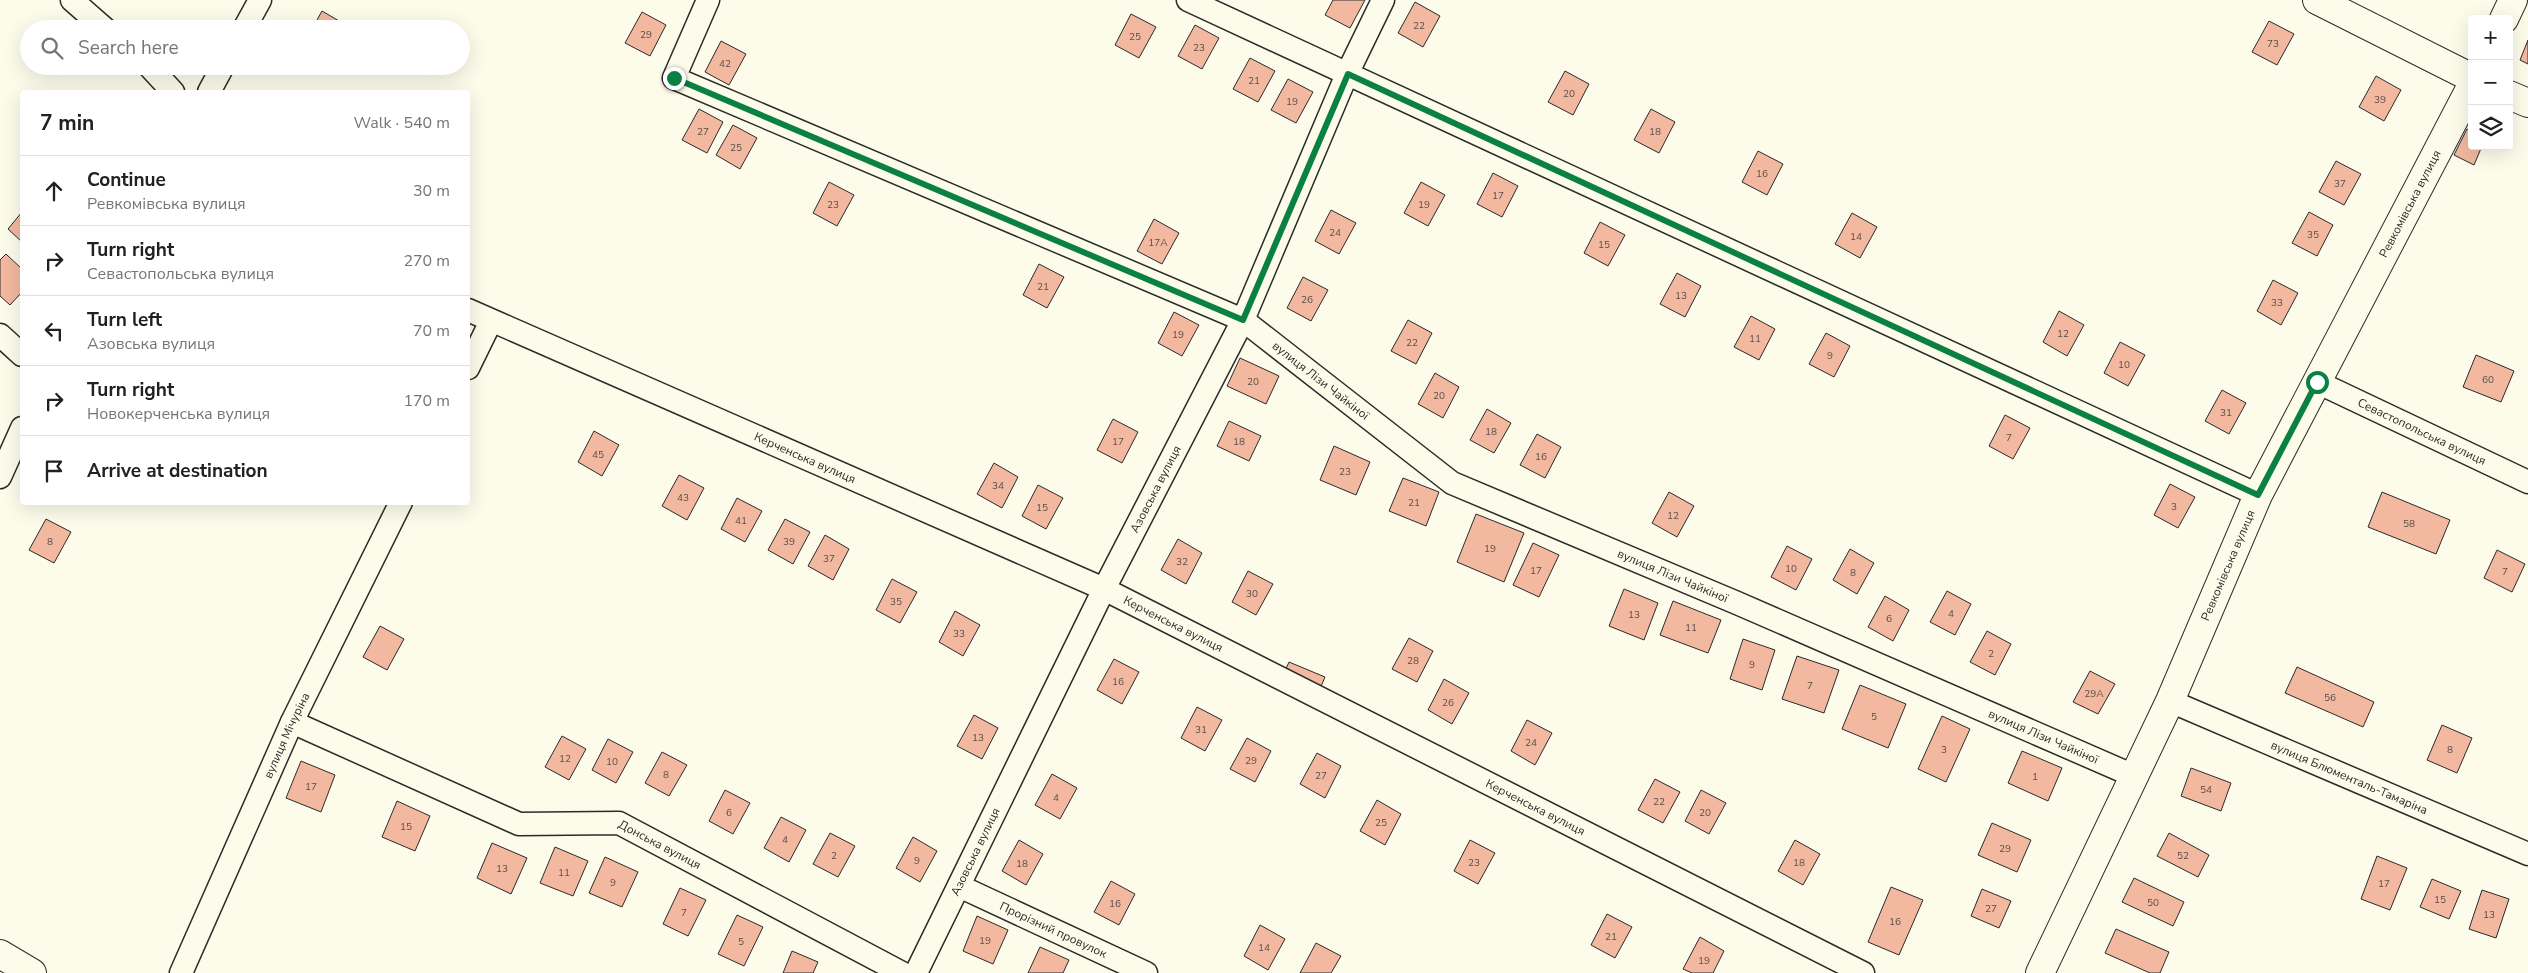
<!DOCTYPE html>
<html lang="en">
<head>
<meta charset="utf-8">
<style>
  body { margin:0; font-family:"Nunito Sans",sans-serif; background:#f2f2f2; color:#202124 }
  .controls { position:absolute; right:15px; top:15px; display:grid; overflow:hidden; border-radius:5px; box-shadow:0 5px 20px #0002 }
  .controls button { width:45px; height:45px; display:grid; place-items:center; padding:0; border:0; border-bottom:1px solid #e0e0e0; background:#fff; color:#202124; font:25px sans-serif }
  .stop { position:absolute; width:15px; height:15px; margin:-11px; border:4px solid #0b8043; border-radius:50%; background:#fff }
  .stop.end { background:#0b8043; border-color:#fff; box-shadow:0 1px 5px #0008 }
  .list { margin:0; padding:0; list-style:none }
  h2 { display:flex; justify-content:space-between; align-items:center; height:65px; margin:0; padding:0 20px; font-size:21px }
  h2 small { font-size:16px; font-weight:400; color:#757577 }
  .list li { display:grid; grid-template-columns:32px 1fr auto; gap:15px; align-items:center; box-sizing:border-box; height:70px; padding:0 20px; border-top:1px solid #e0e0e0 }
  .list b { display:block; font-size:19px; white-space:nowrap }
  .list p { margin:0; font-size:16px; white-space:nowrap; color:#757577 }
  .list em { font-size:16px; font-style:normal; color:#757577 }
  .icon { flex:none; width:28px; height:28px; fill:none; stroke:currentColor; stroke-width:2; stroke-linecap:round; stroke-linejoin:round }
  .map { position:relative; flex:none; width:2528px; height:973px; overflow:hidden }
  .search { position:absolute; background:#fff; box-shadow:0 5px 20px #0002; left:20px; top:20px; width:450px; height:55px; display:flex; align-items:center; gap:12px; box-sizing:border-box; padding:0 18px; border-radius:28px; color:#757577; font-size:19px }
  .panel { position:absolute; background:#fff; box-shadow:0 5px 20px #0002; left:20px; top:90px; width:450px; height:415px; border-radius:5px }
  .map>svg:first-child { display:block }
  .building { fill:#f2b8a0; stroke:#2b2b2b }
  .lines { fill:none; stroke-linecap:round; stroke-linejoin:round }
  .street-casing { stroke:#2b2b2b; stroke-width:25 }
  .secondary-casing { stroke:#2b2b2b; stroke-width:30 }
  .street { stroke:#fdfbea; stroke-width:22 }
  .secondary { stroke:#fdfbea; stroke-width:28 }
  .route { stroke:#0b8043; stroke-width:6 }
  .labels { text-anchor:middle; stroke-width:4; stroke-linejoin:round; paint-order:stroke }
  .number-label { font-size:10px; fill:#5d4e48 }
  .street-label { font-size:12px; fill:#2b2b2b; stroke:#fdfbea }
</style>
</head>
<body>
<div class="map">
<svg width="2528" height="973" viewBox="0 0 2528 973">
  <rect width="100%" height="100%" fill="#fdfbea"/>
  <path class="building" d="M 1333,0 L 1365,0 L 1350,28 L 1325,15 Z
    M 1415,2 L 1440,16 L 1423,47 L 1398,33 Z
    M 322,11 L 346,25 L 344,29 L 312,29 Z
    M 642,12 L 666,25 L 650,56 L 625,43 Z
    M 1131,14 L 1156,27 L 1139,58 L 1115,45 Z
    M 2269,21 L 2294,34 L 2277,65 L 2252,52 Z
    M 1195,25 L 1219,38 L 1202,69 L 1178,56 Z
    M 2528,40 L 2528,64 L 2520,60 Z
    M 721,41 L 746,54 L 729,85 L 705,72 Z
    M 1250,58 L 1275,71 L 1258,102 L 1233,89 Z
    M 1565,71 L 1589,84 L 1573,115 L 1548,102 Z
    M 2376,76 L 2401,90 L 2384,121 L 2359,107 Z
    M 1288,79 L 1313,92 L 1296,123 L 1271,110 Z
    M 699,109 L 723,122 L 707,153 L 682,140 Z
    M 1651,109 L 1675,122 L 1659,153 L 1634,140 Z
    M 733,125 L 757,138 L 740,169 L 716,155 Z
    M 2467,129 L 2472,131 L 2472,146 L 2482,146 L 2474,165 L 2454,155 Z
    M 1758,151 L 1783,164 L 1767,195 L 1742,182 Z
    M 2336,161 L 2361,174 L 2344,205 L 2319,192 Z
    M 1493,173 L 1518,186 L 1502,217 L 1477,204 Z
    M 829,182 L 854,195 L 837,226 L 813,213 Z
    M 1421,182 L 1445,195 L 1428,226 L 1404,213 Z
    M 1331,210 L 1356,223 L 1339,254 L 1315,241 Z
    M 22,212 L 22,242 L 8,229 Z
    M 2309,212 L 2333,225 L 2317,256 L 2292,243 Z
    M 1852,213 L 1877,227 L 1860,258 L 1835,244 Z
    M 1154,219 L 1179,233 L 1162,264 L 1137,251 Z
    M 1600,222 L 1625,235 L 1608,266 L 1584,253 Z
    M 6,254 L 22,269 L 22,292 L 10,305 L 0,296 L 0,260 Z
    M 1039,264 L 1064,277 L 1047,308 L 1023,295 Z
    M 1677,273 L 1701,286 L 1685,317 L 1660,304 Z
    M 1303,277 L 1328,290 L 1311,321 L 1287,308 Z
    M 2273,280 L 2298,293 L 2281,325 L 2257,311 Z
    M 2059,311 L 2084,325 L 2067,356 L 2043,342 Z
    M 1174,312 L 1199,325 L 1182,356 L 1158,343 Z
    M 1751,316 L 1775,329 L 1759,360 L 1734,347 Z
    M 1408,320 L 1432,333 L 1416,364 L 1391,351 Z
    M 1826,333 L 1850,346 L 1834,377 L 1809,364 Z
    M 2120,342 L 2145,355 L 2128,386 L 2104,373 Z
    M 2476,355 L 2514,371 L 2501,402 L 2463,387 Z
    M 1240,358 L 1279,376 L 1266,404 L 1227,386 Z
    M 1435,373 L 1459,387 L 1443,418 L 1418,404 Z
    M 2222,390 L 2246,403 L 2229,434 L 2205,421 Z
    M 1487,409 L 1511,423 L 1494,453 L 1470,440 Z
    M 2005,415 L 2030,428 L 2013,459 L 1989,446 Z
    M 1113,419 L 1138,432 L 1122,463 L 1097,450 Z
    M 1229,421 L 1261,436 L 1249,461 L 1217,446 Z
    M 594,431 L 619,445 L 602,476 L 578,462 Z
    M 1537,434 L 1561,447 L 1545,478 L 1520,465 Z
    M 1334,446 L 1370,462 L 1356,495 L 1320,480 Z
    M 994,463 L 1018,477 L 1002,508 L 977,494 Z
    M 679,475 L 704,488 L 687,520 L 662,506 Z
    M 1403,478 L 1439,492 L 1426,526 L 1389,511 Z
    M 2170,484 L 2195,497 L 2178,528 L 2154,515 Z
    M 1038,485 L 1063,498 L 1046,529 L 1022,516 Z
    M 1669,492 L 1694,506 L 1677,537 L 1652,523 Z
    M 2382,492 L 2450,520 L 2436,554 L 2368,527 Z
    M 737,498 L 762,511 L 745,542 L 721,529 Z
    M 1476,514 L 1524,533 L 1504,582 L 1457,562 Z
    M 46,519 L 71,532 L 54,563 L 29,550 Z
    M 785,519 L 810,532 L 793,564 L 768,550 Z
    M 825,535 L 849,549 L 833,580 L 808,566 Z
    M 1178,539 L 1202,553 L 1186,584 L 1161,570 Z
    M 1533,543 L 1559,555 L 1539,597 L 1513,585 Z
    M 1787,546 L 1812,559 L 1796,590 L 1771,577 Z
    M 1850,549 L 1874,563 L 1857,594 L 1833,580 Z
    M 2497,550 L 2525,564 L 2512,592 L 2484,578 Z
    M 1248,571 L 1273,584 L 1256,615 L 1232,602 Z
    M 892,579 L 917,592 L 900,623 L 876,610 Z
    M 1624,589 L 1658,603 L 1644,640 L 1609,626 Z
    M 1947,591 L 1971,604 L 1955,635 L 1930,622 Z
    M 1885,596 L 1909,610 L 1893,641 L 1868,627 Z
    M 1673,601 L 1721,620 L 1708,653 L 1660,635 Z
    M 955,611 L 980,625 L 963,656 L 939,642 Z
    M 380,626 L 404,639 L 387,670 L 363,657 Z
    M 1987,631 L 2011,644 L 1995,675 L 1970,662 Z
    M 1409,638 L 1433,651 L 1417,682 L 1392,669 Z
    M 1743,639 L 1775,650 L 1762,690 L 1730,679 Z
    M 1797,656 L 1839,670 L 1824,713 L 1782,699 Z
    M 1114,659 L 1139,672 L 1122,704 L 1097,690 Z
    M 1289,662 L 1325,677 L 1316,698 L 1280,682 Z
    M 2297,667 L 2374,702 L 2363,727 L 2285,693 Z
    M 2090,671 L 2115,684 L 2098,714 L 2073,702 Z
    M 1444,679 L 1469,693 L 1452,724 L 1428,710 Z
    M 1860,685 L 1906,704 L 1888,748 L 1842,729 Z
    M 1197,707 L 1222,720 L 1205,751 L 1181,738 Z
    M 974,715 L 998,728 L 982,759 L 957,746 Z
    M 1942,716 L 1970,729 L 1946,782 L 1918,769 Z
    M 1527,720 L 1552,733 L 1535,765 L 1511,751 Z
    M 2442,725 L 2472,738 L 2457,773 L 2427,760 Z
    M 562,736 L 586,749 L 569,780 L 545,767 Z
    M 1247,738 L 1271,751 L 1255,782 L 1230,769 Z
    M 608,739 L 633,752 L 616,783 L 592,770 Z
    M 2022,751 L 2062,768 L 2048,801 L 2008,783 Z
    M 662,752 L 687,765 L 669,796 L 645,783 Z
    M 1317,753 L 1341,766 L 1325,798 L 1300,784 Z
    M 301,761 L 335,775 L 321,812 L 286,798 Z
    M 2191,768 L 2231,783 L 2221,811 L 2181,796 Z
    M 1052,774 L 1077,788 L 1060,819 L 1035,805 Z
    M 1655,779 L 1680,792 L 1663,823 L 1638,810 Z
    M 725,790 L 750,803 L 733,834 L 709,821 Z
    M 1701,790 L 1726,803 L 1709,834 L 1685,821 Z
    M 1377,800 L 1401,814 L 1385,845 L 1360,831 Z
    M 397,801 L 430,816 L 415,851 L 382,837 Z
    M 781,817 L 806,830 L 789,862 L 764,848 Z
    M 1992,823 L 2031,840 L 2017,872 L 1978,855 Z
    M 830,833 L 855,846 L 838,877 L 813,864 Z
    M 2169,833 L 2209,855 L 2198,877 L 2157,856 Z
    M 913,837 L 937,851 L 920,882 L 896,868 Z
    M 1019,840 L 1043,854 L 1026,885 L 1002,871 Z
    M 1470,840 L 1495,853 L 1478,884 L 1454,871 Z
    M 1795,840 L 1820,854 L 1803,885 L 1778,871 Z
    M 492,843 L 527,858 L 511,894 L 477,878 Z
    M 555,847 L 588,861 L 573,896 L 540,883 Z
    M 2377,856 L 2407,868 L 2390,910 L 2361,899 Z
    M 605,857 L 638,872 L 622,907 L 589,893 Z
    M 2134,878 L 2184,902 L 2173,926 L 2122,902 Z
    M 2432,879 L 2461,891 L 2449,919 L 2420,907 Z
    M 1111,881 L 1135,894 L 1119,925 L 1094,912 Z
    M 1891,887 L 1923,900 L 1899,955 L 1868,942 Z
    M 680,888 L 706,900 L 688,936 L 663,924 Z
    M 1982,889 L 2011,901 L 1999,928 L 1971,916 Z
    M 2482,890 L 2509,899 L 2496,938 L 2469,929 Z
    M 1607,914 L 1632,927 L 1615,958 L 1591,945 Z
    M 737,915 L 763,927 L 744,966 L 718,954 Z
    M 977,916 L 1008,930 L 993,964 L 963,951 Z
    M 1260,925 L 1285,939 L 1268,970 L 1244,956 Z
    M 2116,929 L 2169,952 L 2160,973 L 2150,973 L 2105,953 Z
    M 1700,937 L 1724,951 L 1713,973 L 1692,973 L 1683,969 Z
    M 1316,943 L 1341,956 L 1331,973 L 1300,973 Z
    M 1040,947 L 1069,960 L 1063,973 L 1028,973 Z
    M 792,951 L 818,962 L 813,973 L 783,973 Z"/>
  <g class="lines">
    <defs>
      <g id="street">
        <path d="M 72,0 L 105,29"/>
        <path id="s1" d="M 708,0 L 674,78 L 1243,320 L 1452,483 L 1737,603 L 2134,776"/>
        <path d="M 1188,0 L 2258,495"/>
        <path d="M 244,29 L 260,0"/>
        <path d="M 149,66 L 173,92"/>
        <path d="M 209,92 L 223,66"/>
        <path id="s2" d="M 468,310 L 1104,589 L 1863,973"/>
        <path d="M 0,335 L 22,355"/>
        <path d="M 468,368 L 491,321"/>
        <path id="s3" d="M 2317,382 L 2528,482"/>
        <path d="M 0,477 L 22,428"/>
        <path id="s4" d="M 2170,701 L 2528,854"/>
        <path id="s5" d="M 292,722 L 519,824 L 619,823 L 902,973"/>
        <path id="s6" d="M 959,886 L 1146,973"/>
        <path id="s7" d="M 181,973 L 292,722 L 401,502"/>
        <path id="s8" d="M 916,973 L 1104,589 L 1243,320 L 1347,74 L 1383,0"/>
      </g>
      <g id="secondary">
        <path d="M 2317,0 L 2472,78"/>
        <path d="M 2504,19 L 2513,0"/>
        <path d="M 2509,95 L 2528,103"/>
        <path d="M 0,954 L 32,973"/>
        <path id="s9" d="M 2040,973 L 2170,701 L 2258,495 L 2472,85"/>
      </g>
    </defs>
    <use href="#street" class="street-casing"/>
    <use href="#secondary" class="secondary-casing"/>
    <use href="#street" class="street"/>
    <use href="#secondary" class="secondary"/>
  </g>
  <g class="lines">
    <path class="route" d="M 674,78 L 1243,320 L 1348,74 L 2258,495 L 2317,382"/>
  </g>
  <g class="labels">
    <g class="number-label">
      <text x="1419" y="29">22</text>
      <text x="646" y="38">29</text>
      <text x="1135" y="40">25</text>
      <text x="2273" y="47">73</text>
      <text x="1199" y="51">23</text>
      <text x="725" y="67">42</text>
      <text x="1254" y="84">21</text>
      <text x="1569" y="97">20</text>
      <text x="2380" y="103">39</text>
      <text x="1292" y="105">19</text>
      <text x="703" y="135">27</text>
      <text x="1655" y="135">18</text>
      <text x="736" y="151">25</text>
      <text x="1762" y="177">16</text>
      <text x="2340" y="187">37</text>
      <text x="1498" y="199">17</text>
      <text x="833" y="208">23</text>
      <text x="1424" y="208">19</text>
      <text x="1335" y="236">24</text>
      <text x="2313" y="238">35</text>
      <text x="1856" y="240">14</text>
      <text x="1158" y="246">17А</text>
      <text x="1604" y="248">15</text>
      <text x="1043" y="290">21</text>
      <text x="1681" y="299">13</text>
      <text x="1307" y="303">26</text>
      <text x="2277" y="306">33</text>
      <text x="2063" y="337">12</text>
      <text x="1178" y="338">19</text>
      <text x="1755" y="342">11</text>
      <text x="1412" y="346">22</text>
      <text x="1830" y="359">9</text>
      <text x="2124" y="368">10</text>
      <text x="2488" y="383">60</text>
      <text x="1253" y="385">20</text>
      <text x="1439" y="399">20</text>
      <text x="2226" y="416">31</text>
      <text x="1491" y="435">18</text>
      <text x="2009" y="441">7</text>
      <text x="1118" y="445">17</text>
      <text x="1239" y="445">18</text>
      <text x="598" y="458">45</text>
      <text x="1541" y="460">16</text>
      <text x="1345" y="475">23</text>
      <text x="998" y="489">34</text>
      <text x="683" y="501">43</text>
      <text x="1414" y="506">21</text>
      <text x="2174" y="510">3</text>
      <text x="1042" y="511">15</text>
      <text x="1673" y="519">12</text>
      <text x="741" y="524">41</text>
      <text x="2409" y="527">58</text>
      <text x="50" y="545">8</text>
      <text x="789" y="545">39</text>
      <text x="1490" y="552">19</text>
      <text x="829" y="562">37</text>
      <text x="1182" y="565">32</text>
      <text x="1791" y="572">10</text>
      <text x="1536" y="574">17</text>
      <text x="2505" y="575">7</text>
      <text x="1853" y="576">8</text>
      <text x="1252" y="597">30</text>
      <text x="896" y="605">35</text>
      <text x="1951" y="617">4</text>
      <text x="1634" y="618">13</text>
      <text x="1889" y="622">6</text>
      <text x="1691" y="631">11</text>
      <text x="959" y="637">33</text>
      <text x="1991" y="657">2</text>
      <text x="1413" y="664">28</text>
      <text x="1752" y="668">9</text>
      <text x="1118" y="685">16</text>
      <text x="1810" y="689">7</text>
      <text x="2094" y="697">29А</text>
      <text x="2330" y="701">56</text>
      <text x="1448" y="706">26</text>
      <text x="1874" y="720">5</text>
      <text x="1201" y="733">31</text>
      <text x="978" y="741">13</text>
      <text x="1531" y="746">24</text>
      <text x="1944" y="753">3</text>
      <text x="2450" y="753">8</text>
      <text x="565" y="762">12</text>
      <text x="1251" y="764">29</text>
      <text x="612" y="765">10</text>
      <text x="666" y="778">8</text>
      <text x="1321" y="779">27</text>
      <text x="2035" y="780">1</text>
      <text x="311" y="790">17</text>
      <text x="2206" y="793">54</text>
      <text x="1056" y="801">4</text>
      <text x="1659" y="805">22</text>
      <text x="729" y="816">6</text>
      <text x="1705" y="816">20</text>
      <text x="1381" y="826">25</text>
      <text x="406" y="830">15</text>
      <text x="785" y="843">4</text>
      <text x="2005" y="852">29</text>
      <text x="834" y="859">2</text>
      <text x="2183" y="859">52</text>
      <text x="917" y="864">9</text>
      <text x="1474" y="866">23</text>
      <text x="1799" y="866">18</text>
      <text x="1022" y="867">18</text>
      <text x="502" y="872">13</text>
      <text x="564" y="876">11</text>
      <text x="613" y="886">9</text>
      <text x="2384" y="887">17</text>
      <text x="2440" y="903">15</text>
      <text x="2153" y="906">50</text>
      <text x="1115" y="907">16</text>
      <text x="1991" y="912">27</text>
      <text x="684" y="916">7</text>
      <text x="2489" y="918">13</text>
      <text x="1895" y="925">16</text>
      <text x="1611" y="940">21</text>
      <text x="985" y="944">19</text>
      <text x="741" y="945">5</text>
      <text x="1264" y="951">14</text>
      <text x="1704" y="964">19</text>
    </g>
    <g class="street-label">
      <text dy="4" stroke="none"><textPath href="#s9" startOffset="854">Ревкомівська вулиця</textPath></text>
      <text dy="4" stroke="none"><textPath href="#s1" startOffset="802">вулиця Лізи Чайкіної</textPath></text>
      <text dy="4" stroke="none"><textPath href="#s3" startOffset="116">Севастопольська вулиця</textPath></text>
      <text dy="4" stroke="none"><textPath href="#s2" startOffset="368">Керченська вулиця</textPath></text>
      <text dy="4" stroke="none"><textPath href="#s8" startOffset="540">Азовська вулиця</textPath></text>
      <text dy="4" stroke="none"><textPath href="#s9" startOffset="449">Ревкомівська вулиця</textPath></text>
      <text dy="4" stroke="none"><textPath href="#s1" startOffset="1208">вулиця Лізи Чайкіної</textPath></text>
      <text dy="4" stroke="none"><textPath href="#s2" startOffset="772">Керченська вулиця</textPath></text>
      <text dy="4" stroke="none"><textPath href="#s7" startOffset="260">вулиця Мічуріна</textPath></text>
      <text dy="4" stroke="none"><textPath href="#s1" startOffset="1612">вулиця Лізи Чайкіної</textPath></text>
      <text dy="4" stroke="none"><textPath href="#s4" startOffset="195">вулиця Блюменталь-Тамаріна</textPath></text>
      <text dy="4" stroke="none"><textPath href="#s2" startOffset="1178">Керченська вулиця</textPath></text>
      <text dy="4" stroke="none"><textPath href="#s5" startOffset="395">Донська вулиця</textPath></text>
      <text dy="4" stroke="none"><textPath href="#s8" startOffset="135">Азовська вулиця</textPath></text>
      <text dy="4" stroke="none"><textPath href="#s6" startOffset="104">Прорізний провулок</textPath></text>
    </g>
  </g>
</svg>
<div class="controls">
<button>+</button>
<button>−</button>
<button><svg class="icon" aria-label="layers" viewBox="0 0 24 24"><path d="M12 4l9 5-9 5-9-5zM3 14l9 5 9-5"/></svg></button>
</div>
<div class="stop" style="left:2317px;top:382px"></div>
<div class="stop end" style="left:674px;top:78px"></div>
<div class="search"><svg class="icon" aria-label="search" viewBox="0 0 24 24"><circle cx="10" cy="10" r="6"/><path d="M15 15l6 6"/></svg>Search here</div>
<section class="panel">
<h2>7 min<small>Walk · 540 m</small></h2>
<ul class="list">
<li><svg class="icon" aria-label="ahead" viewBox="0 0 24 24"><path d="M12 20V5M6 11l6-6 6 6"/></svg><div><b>Continue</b><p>Ревкомівська вулиця</p></div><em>30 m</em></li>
<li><svg class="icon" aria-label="right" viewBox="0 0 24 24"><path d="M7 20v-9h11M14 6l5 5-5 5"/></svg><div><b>Turn right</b><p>Севастопольська вулиця</p></div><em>270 m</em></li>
<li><svg class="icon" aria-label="left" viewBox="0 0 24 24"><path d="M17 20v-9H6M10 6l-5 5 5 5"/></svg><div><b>Turn left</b><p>Азовська вулиця</p></div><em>70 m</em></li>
<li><svg class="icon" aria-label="right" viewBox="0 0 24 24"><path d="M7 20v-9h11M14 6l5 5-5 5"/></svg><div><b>Turn right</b><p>Новокерченська вулиця</p></div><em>170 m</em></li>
<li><svg class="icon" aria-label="arrive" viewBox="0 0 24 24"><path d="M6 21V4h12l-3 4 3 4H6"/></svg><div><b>Arrive at destination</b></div></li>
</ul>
</section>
</div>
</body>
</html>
